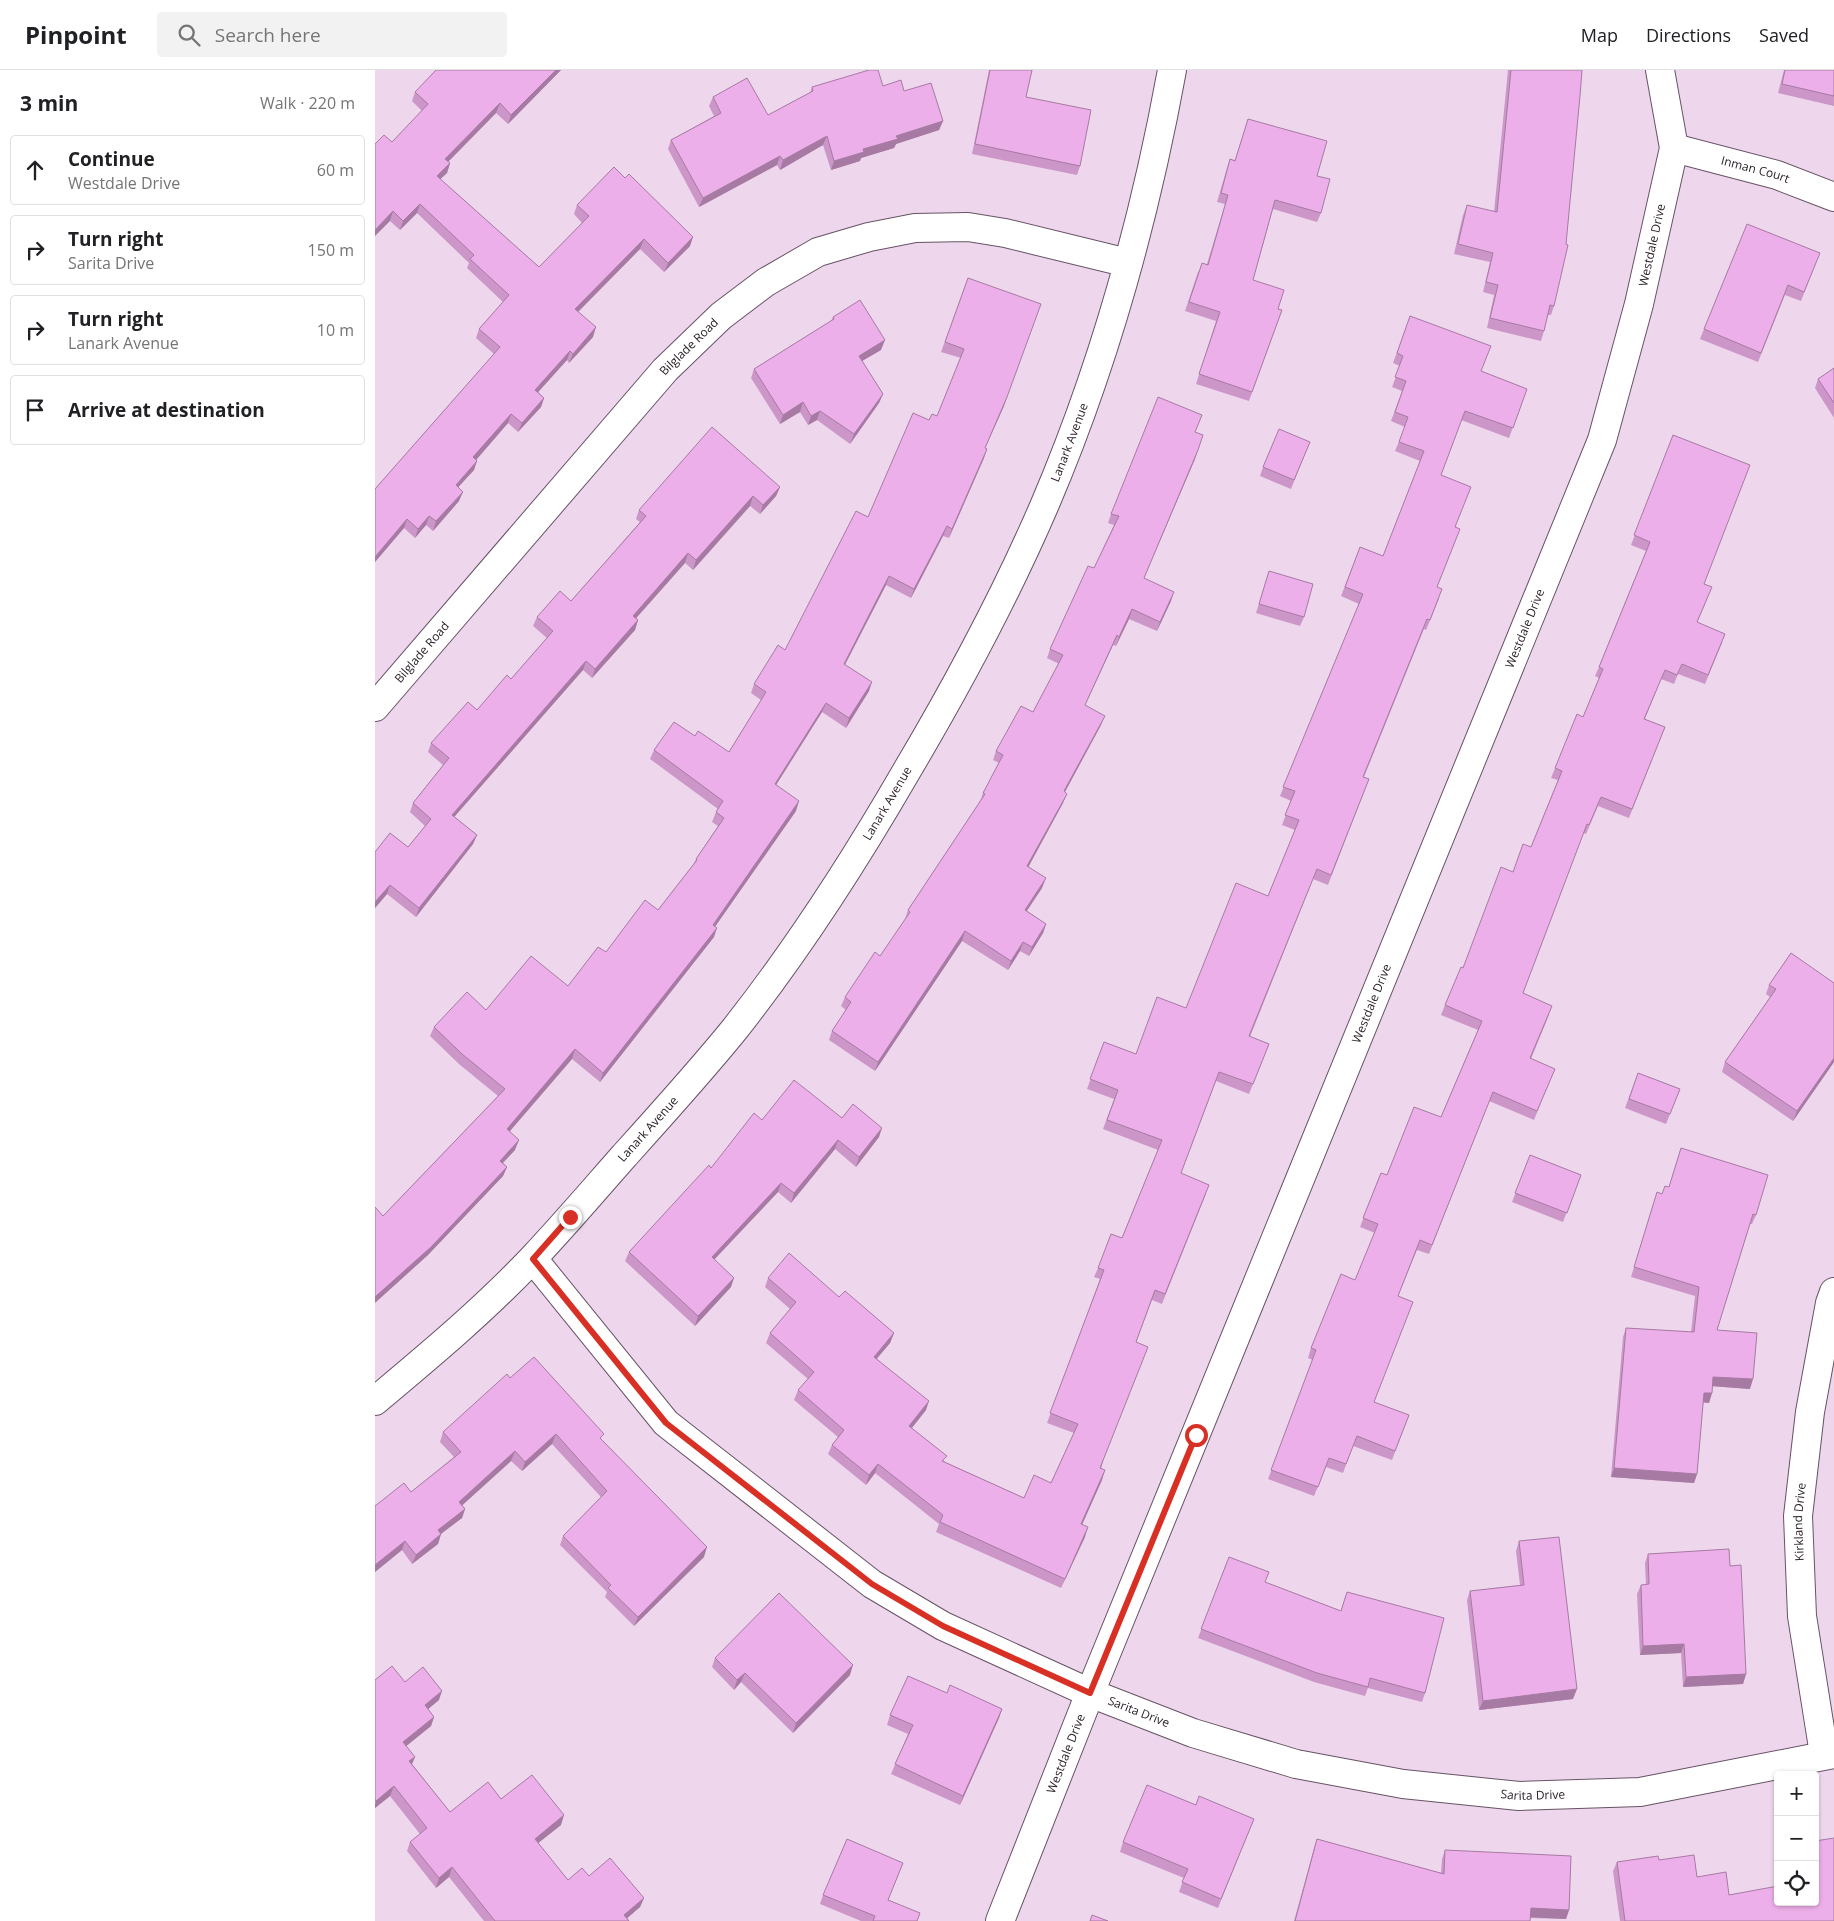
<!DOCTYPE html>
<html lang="en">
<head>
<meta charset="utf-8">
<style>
  body { margin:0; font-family:"Open Sans",sans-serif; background:#f2f2f2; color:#202124 }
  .controls { position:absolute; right:15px; bottom:15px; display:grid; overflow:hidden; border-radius:5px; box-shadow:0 1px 4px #0004 }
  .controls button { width:45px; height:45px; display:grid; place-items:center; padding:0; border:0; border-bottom:1px solid #e0e0e0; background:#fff; color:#202124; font:25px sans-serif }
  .stop { position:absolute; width:15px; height:15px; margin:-11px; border:4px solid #d93025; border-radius:50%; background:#fff }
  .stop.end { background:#d93025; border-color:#fff; box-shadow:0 1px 5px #0008 }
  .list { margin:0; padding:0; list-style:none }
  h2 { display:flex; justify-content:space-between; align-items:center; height:65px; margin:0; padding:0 20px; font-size:21px }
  h2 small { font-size:16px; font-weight:400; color:#757577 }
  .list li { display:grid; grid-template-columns:32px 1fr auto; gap:15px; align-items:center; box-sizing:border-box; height:70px; margin:0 10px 10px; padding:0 10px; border:1px solid #e0e0e0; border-radius:5px }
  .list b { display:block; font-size:19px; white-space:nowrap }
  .list p { margin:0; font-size:16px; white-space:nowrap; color:#757577 }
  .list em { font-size:16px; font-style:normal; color:#757577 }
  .icon { flex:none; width:28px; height:28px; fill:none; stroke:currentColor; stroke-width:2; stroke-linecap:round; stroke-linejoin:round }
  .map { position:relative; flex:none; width:1459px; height:1851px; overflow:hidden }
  header { display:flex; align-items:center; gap:30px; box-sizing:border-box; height:70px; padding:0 25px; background:#fff; border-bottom:1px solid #e0e0e0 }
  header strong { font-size:24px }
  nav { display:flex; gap:28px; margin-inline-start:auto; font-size:18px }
  .search { width:350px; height:45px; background:#f2f2f2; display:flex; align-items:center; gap:12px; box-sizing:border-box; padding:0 18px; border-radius:5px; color:#757577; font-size:19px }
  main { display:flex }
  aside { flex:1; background:#fff }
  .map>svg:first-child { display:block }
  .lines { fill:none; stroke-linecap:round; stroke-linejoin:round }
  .minor-casing { stroke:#675365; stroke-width:30 }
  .tertiary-casing { stroke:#675365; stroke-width:30 }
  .minor { stroke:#fff; stroke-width:28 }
  .tertiary { stroke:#fff; stroke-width:28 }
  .wall { fill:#cc96c8 }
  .shaded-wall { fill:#a67aa3 }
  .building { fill:#edafe9; stroke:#a67aa3 }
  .route { stroke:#d93025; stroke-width:6 }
  .labels { text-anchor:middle; stroke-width:4; stroke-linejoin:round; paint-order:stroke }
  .street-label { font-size:12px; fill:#2b222a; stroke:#fff }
</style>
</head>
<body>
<header>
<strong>Pinpoint</strong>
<div class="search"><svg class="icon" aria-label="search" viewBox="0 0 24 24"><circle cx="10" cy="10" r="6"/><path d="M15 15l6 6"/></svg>Search here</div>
<nav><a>Map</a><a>Directions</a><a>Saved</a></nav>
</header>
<main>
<aside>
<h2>3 min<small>Walk · 220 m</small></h2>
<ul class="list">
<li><svg class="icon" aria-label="ahead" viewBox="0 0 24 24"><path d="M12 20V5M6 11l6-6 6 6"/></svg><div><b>Continue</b><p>Westdale Drive</p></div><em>60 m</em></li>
<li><svg class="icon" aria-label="right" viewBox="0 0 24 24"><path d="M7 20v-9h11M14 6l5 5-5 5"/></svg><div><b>Turn right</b><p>Sarita Drive</p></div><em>150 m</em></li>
<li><svg class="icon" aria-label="right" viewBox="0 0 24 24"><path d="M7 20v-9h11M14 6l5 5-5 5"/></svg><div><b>Turn right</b><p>Lanark Avenue</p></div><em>10 m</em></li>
<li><svg class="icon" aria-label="arrive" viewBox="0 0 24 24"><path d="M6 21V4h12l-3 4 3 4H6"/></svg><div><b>Arrive at destination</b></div></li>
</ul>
</aside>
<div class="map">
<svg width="1459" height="1851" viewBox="0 0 1459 1851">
  <rect width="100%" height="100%" fill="#eed7ec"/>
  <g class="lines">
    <defs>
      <g id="minor">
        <path id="s1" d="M 1299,78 L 1402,105 L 1459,127"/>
        <path id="s2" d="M 0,637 L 290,300 L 346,246 L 391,212 L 443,182 L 494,167 L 540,158 L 593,157 L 630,163 L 753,193"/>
        <path id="s3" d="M 158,1189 L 291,1353 L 497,1514 L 568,1556 L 715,1623 L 818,1663 L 921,1694 L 1028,1714 L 1144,1726 L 1265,1722 L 1459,1684"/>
        <path id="s4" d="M 0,1331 C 55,1285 110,1239 159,1187 C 190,1154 219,1120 249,1086 C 286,1045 324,1003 359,960 C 423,879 479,792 531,702 C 582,616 630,527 670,434 C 729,296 770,148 797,0"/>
        <path id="s5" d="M 1449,1684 L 1427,1546 L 1423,1446 L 1435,1342 L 1455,1233 L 1459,1222"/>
      </g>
      <g id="tertiary">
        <path id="s6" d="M 625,1851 L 715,1623 L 1227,370 L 1264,234 L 1299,78 L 1285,0"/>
      </g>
    </defs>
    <use href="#minor" class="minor-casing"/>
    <use href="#tertiary" class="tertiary-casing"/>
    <use href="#minor" class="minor"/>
    <use href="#tertiary" class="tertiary"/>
  </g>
  <path class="wall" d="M 186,0 L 133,54 L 121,43 L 73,92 L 75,93 L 72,103 L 65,109 L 164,197 L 207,153 L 199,144 L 202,135 L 315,176 L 289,202 L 265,179 L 203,242 L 218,267 L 194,293 L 192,290 L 163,322 L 169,328 L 166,337 L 143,362 L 133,353 L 101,390 L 99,400 L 83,417 L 84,431 L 58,461 L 51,455 L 40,468 L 29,458 L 0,492 L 0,419 L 119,284 L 101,268 L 104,259 L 128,232 L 92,198 L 94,193 L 42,143 L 25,160 L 15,151 L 17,72 L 47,41 L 37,31 L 40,22 Z
    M 614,0 L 657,0 L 651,27 L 705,96 L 702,105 L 597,84 Z
    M 1127,0 L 1207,0 L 1179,236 L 1176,245 L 1173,245 L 1169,261 L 1166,271 L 1112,258 L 1119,225 L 1108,222 L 1115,192 L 1079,184 L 1088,145 L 1092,135 L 1119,142 L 1133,0 Z
    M 1409,0 L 1459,0 L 1459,36 L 1403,23 Z
    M 508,16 L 529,21 L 568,51 L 564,60 L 521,74 L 519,78 L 486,88 L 485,91 L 456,100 L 448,75 L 405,100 L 402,95 L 324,137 L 293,79 L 296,70 L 339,46 L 334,36 L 338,27 L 393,45 L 435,23 L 437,17 Z
    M 873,49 L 942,106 L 946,143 L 942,152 L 898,139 L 878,210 L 903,239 L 907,240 L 874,331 L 821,314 L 841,251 L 810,241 L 823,202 L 832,194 L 850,134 L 842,132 L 852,98 L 855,89 L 860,90 Z
    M 1441,193 L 1426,231 L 1410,225 L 1383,292 L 1325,269 L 1329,259 Z
    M 593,208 L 629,336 L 610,378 L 609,388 L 574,468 L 568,466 L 536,528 L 511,515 L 470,595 L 494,621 L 471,658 L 447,642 L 401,715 L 421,741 L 340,856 L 339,867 L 225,1012 L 197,989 L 135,1061 L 140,1080 L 128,1093 L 132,1097 L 128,1106 L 52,1186 L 8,1146 L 123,1026 L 84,994 L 55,966 L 59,957 L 111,940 L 193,916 L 231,882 L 283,840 L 318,795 L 321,789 L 343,756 L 337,752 L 341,742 L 343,739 L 275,689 L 279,680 L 320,666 L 354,682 L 386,630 L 376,623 L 379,614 L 410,580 L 554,350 L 562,346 L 586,288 L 566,282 Z
    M 1035,246 L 1106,301 L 1152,319 L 1134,368 L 1086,350 L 1066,405 L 1081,457 L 1062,517 L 1064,529 L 1051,560 L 1049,559 L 989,707 L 994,709 L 953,815 L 938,809 L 875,967 L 894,974 L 874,1024 L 841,1011 L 806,1103 L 831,1124 L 787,1234 L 777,1230 L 761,1272 L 726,1399 L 727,1410 L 707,1454 L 710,1467 L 686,1518 L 561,1462 L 564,1454 L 500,1403 L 491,1415 L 453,1384 L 457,1375 L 463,1367 L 419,1330 L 423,1320 L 433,1309 L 391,1273 L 395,1263 L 415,1239 L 390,1217 L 393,1208 L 464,1227 L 519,1263 L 515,1273 L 502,1289 L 551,1340 L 537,1358 L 570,1392 L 649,1428 L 676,1413 L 699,1363 L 672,1353 L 725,1209 L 719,1207 L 723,1198 L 747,1168 L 783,1080 L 728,1059 L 739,1029 L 712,1019 L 729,972 L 761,984 L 811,938 L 893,826 L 920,760 L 907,755 L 916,731 L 905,726 L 984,534 L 966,526 L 985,477 L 1008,486 L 1045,391 L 1020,381 L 1030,357 L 1016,351 L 1027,321 L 1017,317 L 1025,296 L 1018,293 Z
    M 458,247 L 506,280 L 487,291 L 508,324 L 504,333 L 475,374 L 442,350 L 433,355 L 425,342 L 405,354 L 376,308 L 379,299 L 456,251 Z
    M 1459,298 L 1459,348 L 1440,318 L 1443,309 Z
    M 821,362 L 820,389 L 769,508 L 796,531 L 782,561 L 754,549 L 741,576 L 738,575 L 710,635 L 726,655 L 690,722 L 688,733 L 653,797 L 667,818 L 652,841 L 671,854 L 668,863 L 654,886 L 645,881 L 633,900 L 587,871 L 500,1001 L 454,970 L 457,961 L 471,940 L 466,936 L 470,927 L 505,886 L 530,850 L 530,849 L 533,840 L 605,732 L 608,723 L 624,693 L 618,690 L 621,681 L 658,642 L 684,594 L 672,588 L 675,579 L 719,498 L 739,455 L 733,453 L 736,444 Z
    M 1298,365 L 1329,514 L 1333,527 L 1322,553 L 1347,573 L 1330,614 L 1303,604 L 1299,614 L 1286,609 L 1270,649 L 1290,657 L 1254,748 L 1223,736 L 1211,764 L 1208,763 L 1148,923 L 1174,945 L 1156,989 L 1180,999 L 1176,1008 L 1159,1050 L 1114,1031 L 1054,1184 L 1042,1180 L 1023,1226 L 999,1332 L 1034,1345 L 1017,1390 L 978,1376 L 968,1403 L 951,1397 L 939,1426 L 893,1409 L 938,1290 L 933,1288 L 936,1278 L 980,1210 L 1000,1163 L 985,1157 L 1006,1103 L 1012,1105 L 1066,1047 L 1103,960 L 1066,945 L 1070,935 L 1088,898 L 1138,802 L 1156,777 L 1183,710 L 1176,708 L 1180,698 L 1208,647 L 1224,608 L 1220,606 L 1224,597 L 1271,481 L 1256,475 Z
    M 935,372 L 916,419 L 885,406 L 888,397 Z
    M 405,417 L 401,426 L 385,444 L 375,436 L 318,500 L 310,493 L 261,548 L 263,550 L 260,560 L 217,608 L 208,600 L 79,747 L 102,765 L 98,774 L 41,847 L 12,824 L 0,838 L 0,782 L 33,777 L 50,756 L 35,742 L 38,733 L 68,695 L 53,682 L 56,673 L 102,640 L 136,609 L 172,568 L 158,556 L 162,547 L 196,531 L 265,452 L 261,449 L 264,440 Z
    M 894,501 L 929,547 L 925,556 L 881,543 Z
    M 1416,883 L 1459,992 L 1418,1051 L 1347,1002 L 1350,992 L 1395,927 L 1391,924 L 1394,915 Z
    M 1263,1003 L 1305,1019 L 1291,1054 L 1250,1038 Z
    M 467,1048 L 504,1067 L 481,1097 L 460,1079 L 416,1133 L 403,1122 L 339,1190 L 356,1217 L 320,1256 L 250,1191 L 254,1182 L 336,1098 L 387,1050 Z
    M 1306,1078 L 1381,1145 L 1377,1154 L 1375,1154 L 1342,1260 L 1375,1319 L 1337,1316 L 1337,1323 L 1334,1333 L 1328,1332 L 1322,1404 L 1319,1413 L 1236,1407 L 1248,1267 L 1251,1258 L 1316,1262 L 1320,1226 L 1256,1207 L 1282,1122 L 1287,1124 L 1294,1117 Z
    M 1155,1085 L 1206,1105 L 1188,1152 L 1137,1132 Z
    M 135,1308 L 227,1370 L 329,1487 L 259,1556 L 230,1527 L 232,1522 L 185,1475 L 188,1466 L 226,1427 L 177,1374 L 147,1401 L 136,1391 L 87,1435 L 90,1439 L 87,1448 L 66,1464 L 63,1474 L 37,1494 L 27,1480 L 0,1502 L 0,1436 L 36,1422 L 79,1387 L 65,1372 L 68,1362 Z
    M 1144,1471 L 1198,1629 L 1104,1640 L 1092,1530 L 1095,1521 L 1145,1515 L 1141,1481 Z
    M 1273,1484 L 1355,1496 L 1371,1604 L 1368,1614 L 1308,1617 L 1306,1583 L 1265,1585 L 1262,1524 L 1266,1515 L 1271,1515 L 1270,1493 Z
    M 854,1487 L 890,1512 L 966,1541 L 972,1522 L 1050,1623 L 1047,1632 L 993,1618 L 990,1626 L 939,1612 L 823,1568 Z
    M 340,1588 L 475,1605 L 418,1663 L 366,1612 L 359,1620 L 337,1597 Z
    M 0,1610 L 30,1612 L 64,1630 L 53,1639 L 59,1647 L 56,1656 L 31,1676 L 40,1687 L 37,1694 L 75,1742 L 126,1729 L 186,1755 L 163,1773 L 193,1810 L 214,1806 L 269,1828 L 265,1837 L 252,1848 L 254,1851 L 109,1851 L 74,1807 L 61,1818 L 32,1781 L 35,1772 L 45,1764 L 15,1726 L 0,1738 Z
    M 627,1639 L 624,1648 L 585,1735 L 516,1704 L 533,1664 L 512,1655 L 515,1645 Z
    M 821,1735 L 879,1749 L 843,1838 L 804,1822 L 809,1808 L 745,1782 L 748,1772 Z
    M 942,1769 L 1066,1803 L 1067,1789 L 1070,1780 L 1194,1840 L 1191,1849 L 1155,1848 L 1155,1851 L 919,1851 L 939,1778 Z
    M 1284,1790 L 1322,1807 L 1354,1825 L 1459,1851 L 1245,1851 L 1238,1801 L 1242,1792 Z
    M 528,1793 L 513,1830 L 542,1851 L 486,1851 L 445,1834 L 448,1825 Z"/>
  <path class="shaded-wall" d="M 181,0 L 186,0 L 133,54 L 136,45 Z
    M 125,33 L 121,43 L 67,98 L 70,89 Z
    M 568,51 L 564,60 L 521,74 L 519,78 L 486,88 L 485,91 L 456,100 L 459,91 L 521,66 Z
    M 452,66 L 448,75 L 405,100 L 408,90 Z
    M 405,86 L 402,95 L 324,137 L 328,128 Z
    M 75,93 L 72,103 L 59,115 L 62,106 Z
    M 45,134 L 42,143 L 25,160 L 28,151 Z
    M 18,141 L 15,151 L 0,166 L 0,160 Z
    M 318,167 L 315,176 L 289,202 L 293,193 Z
    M 269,169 L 265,179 L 197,248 L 200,239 Z
    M 221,257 L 218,267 L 194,293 L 198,284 Z
    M 510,270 L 506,280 L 480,295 L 484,286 Z
    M 195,281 L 192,290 L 157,329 L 160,320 Z
    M 508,324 L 504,333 L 475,374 L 479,364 Z
    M 632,327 L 629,336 L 606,387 L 610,378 Z
    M 169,328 L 166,337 L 143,362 L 147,353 Z
    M 428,332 L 425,342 L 405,354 L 408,345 Z
    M 445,341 L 442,350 L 433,355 L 436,346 Z
    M 136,344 L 133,353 L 95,397 L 98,387 Z
    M 612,379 L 609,388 L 574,468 L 577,459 Z
    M 823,380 L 820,389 L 765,517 L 769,508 Z
    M 102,391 L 99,400 L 77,424 L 81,415 Z
    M 405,417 L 401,426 L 385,444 L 388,435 Z
    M 88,422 L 84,431 L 58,461 L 61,451 Z
    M 378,426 L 375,436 L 318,500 L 321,490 Z
    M 54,446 L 51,455 L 40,468 L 43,459 Z
    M 32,449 L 29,458 L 0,492 L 0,487 Z
    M 572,456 L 568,466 L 536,528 L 539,519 Z
    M 313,483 L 310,493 L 255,555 L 258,546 Z
    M 514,506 L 511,515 L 465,604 L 469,594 Z
    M 799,522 L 796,531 L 782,561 L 785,552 Z
    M 757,539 L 754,549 L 741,576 L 744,567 Z
    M 263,550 L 260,560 L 217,608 L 220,599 Z
    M 742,565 L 738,575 L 706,644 L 710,635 Z
    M 211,591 L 208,600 L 73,754 L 77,745 Z
    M 497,612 L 494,621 L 471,658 L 474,648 Z
    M 451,633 L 447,642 L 396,723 L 400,714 Z
    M 730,646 L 726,655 L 685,731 L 689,721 Z
    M 692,724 L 688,733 L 649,805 L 652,796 Z
    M 424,731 L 421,741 L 335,864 L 338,855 Z
    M 102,765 L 98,774 L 41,847 L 44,838 Z
    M 671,808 L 667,818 L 646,849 L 650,840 Z
    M 15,815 L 12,824 L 0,838 L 0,832 Z
    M 671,854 L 668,863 L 654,886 L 657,877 Z
    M 342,858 L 339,867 L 225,1012 L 228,1003 Z
    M 590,861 L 587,871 L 500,1001 L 503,992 Z
    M 648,872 L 645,881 L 633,900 L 636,891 Z
    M 200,979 L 197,989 L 129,1068 L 132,1059 Z
    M 1459,988 L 1459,992 L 1418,1051 L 1422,1041 Z
    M 507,1058 L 504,1067 L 481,1097 L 484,1087 Z
    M 144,1070 L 140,1080 L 121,1100 L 125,1091 Z
    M 463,1070 L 460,1079 L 416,1133 L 419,1123 Z
    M 132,1097 L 128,1106 L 52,1186 L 0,1233 L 0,1227 Z
    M 406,1113 L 403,1122 L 333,1196 L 337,1187 Z
    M 359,1208 L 356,1217 L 320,1256 L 323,1246 Z
    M 519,1263 L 515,1273 L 495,1296 L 499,1287 Z
    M 1338,1307 L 1378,1309 L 1375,1319 L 1335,1316 Z
    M 1329,1323 L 1337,1323 L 1334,1333 L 1325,1332 Z
    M 554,1331 L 551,1340 L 531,1365 L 534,1356 Z
    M 181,1364 L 177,1374 L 147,1401 L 150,1392 Z
    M 140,1381 L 136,1391 L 81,1441 L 84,1432 Z
    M 503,1394 L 500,1403 L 491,1415 L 494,1405 Z
    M 1239,1398 L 1322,1404 L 1319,1413 L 1236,1407 Z
    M 730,1400 L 727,1410 L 703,1464 L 706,1454 Z
    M 90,1439 L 87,1448 L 59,1469 L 63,1460 Z
    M 713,1457 L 710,1467 L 686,1518 L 690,1509 Z
    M 66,1464 L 63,1474 L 37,1494 L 41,1485 Z
    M 30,1471 L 27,1480 L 0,1502 L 0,1495 Z
    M 332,1477 L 329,1487 L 259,1556 L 263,1547 Z
    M 1309,1574 L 1306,1583 L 1265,1585 L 1268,1576 Z
    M 478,1595 L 475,1605 L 418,1663 L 421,1653 Z
    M 370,1603 L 366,1612 L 359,1620 L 362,1610 Z
    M 1371,1604 L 1368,1614 L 1308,1617 L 1311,1607 Z
    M 1202,1619 L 1198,1629 L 1104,1640 L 1108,1631 Z
    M 67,1621 L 64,1630 L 46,1645 L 50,1635 Z
    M 627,1639 L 624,1648 L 585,1735 L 588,1726 Z
    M 59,1647 L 56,1656 L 24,1682 L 28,1672 Z
    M 40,1687 L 36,1696 L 34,1691 Z
    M 19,1716 L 15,1726 L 0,1738 L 0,1734 L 1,1731 Z
    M 189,1745 L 186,1755 L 157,1778 L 160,1769 Z
    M 77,1797 L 74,1807 L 61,1818 L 64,1808 Z
    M 269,1828 L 265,1837 L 249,1851 L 249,1845 Z
    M 1156,1838 L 1194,1840 L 1191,1849 L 1152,1847 Z"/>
  <path class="building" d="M 61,0 L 181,0 L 136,45 L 125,33 L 70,89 L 75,93 L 62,106 L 164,197 L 214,146 L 202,135 L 239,97 L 250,108 L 254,104 L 318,167 L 293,193 L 269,169 L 200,239 L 221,257 L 198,284 L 195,281 L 160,320 L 169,328 L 147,353 L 136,344 L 98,387 L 102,391 L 81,415 L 88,422 L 61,451 L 54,446 L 43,459 L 32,449 L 0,487 L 0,419 L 125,277 L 104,259 L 134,225 L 95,189 L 99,185 L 45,134 L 28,151 L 18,141 L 0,160 L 0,74 L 9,65 L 17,72 L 53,34 L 40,22 Z
    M 494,0 L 503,0 L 508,16 L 526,10 L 529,21 L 556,13 L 568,51 L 521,66 L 523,69 L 488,79 L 489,82 L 459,91 L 452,66 L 408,90 L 405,86 L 328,128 L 296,70 L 346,43 L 338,27 L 372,8 L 393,45 L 438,21 L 437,17 Z
    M 615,0 L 657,0 L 651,27 L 716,40 L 705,96 L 600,74 Z
    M 1136,0 L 1207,0 L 1205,26 L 1191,174 L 1193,175 L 1179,236 L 1175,235 L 1169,261 L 1115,248 L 1123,215 L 1111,212 L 1118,183 L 1083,174 L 1092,135 L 1122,142 Z
    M 1410,0 L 1459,0 L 1459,26 L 1407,14 Z
    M 873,49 L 952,71 L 942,106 L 955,109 L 946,143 L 900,130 L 878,210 L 909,220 L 903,239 L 907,240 L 877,322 L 824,304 L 845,242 L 814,232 L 827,193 L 833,195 L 853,125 L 846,123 L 855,89 L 860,91 Z
    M 1372,154 L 1445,183 L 1429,222 L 1413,215 L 1386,283 L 1329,259 Z
    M 593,208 L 666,234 L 632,327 L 610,378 L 612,379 L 577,459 L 572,456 L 539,519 L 514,506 L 469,594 L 497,612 L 474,648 L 451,633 L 400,714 L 424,731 L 338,855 L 342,858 L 228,1003 L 200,979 L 132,1059 L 144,1070 L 125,1091 L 132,1097 L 56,1177 L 0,1227 L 0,1137 L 8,1146 L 130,1019 L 87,984 L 59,957 L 92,922 L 111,940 L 156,886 L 193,916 L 223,877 L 231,882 L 270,830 L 283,840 L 322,790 L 321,789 L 349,748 L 341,742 L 348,731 L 279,680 L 299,652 L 320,666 L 323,661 L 354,682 L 391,622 L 379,614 L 403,575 L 410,580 L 481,441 L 493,447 L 538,343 L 554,350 L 557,344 L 562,346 L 589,279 L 570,272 Z
    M 485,230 L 510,270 L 484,286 L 508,324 L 479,364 L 445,341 L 436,346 L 428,332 L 408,345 L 379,299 L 459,249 L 458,247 Z
    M 1035,246 L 1116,276 L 1106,301 L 1152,319 L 1138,358 L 1090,341 L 1066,405 L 1096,417 L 1080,457 L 1085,459 L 1062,517 L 1067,519 L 1055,550 L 1052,549 L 988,707 L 994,709 L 956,805 L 942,799 L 874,966 L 894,974 L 878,1014 L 844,1002 L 806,1103 L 834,1115 L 790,1224 L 780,1220 L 761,1272 L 773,1277 L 725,1398 L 730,1400 L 706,1454 L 713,1457 L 690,1509 L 565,1452 L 568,1445 L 503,1394 L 494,1405 L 457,1375 L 469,1360 L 423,1320 L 439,1302 L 395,1263 L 421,1232 L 393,1208 L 414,1183 L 464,1227 L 470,1221 L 519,1263 L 499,1287 L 554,1331 L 534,1356 L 572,1386 L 567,1391 L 649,1428 L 659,1405 L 676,1413 L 703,1354 L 675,1343 L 729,1200 L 723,1198 L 736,1164 L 747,1168 L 787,1070 L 732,1050 L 743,1020 L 715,1009 L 729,972 L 761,984 L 782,927 L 811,938 L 861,813 L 893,826 L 924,750 L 910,745 L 920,721 L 908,717 L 988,524 L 970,517 L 985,477 L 1008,486 L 1049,381 L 1024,372 L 1033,347 L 1020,342 L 1031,311 L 1020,307 L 1028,286 L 1022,283 Z
    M 1459,298 L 1459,333 L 1443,309 Z
    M 783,327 L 827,345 L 820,362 L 828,365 L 823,380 L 769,508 L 799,522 L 785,552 L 757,539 L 744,567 L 742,565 L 710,635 L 730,646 L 689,721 L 692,724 L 652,796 L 671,808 L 650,840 L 671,854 L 657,877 L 648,872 L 636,891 L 590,861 L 503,992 L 457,961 L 476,932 L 470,927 L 500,882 L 505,886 L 535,842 L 533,840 L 610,724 L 608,723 L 628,685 L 621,681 L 646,636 L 658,642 L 688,585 L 675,579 L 713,496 L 719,498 L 744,446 L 736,444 Z
    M 337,357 L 405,417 L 388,435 L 378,426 L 321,490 L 313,483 L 258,546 L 263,550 L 220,599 L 211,591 L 77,745 L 102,765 L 44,838 L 15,815 L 0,832 L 0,782 L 15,763 L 33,777 L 56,749 L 38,733 L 74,688 L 56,673 L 93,632 L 102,640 L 132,605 L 136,609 L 178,561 L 162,547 L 185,521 L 196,531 L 271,446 L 264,440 Z
    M 904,359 L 935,372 L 919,410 L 888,397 Z
    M 1298,365 L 1375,395 L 1329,514 L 1337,517 L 1322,552 L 1350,564 L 1333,605 L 1307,594 L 1302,605 L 1290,600 L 1269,649 L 1290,657 L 1257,739 L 1226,727 L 1214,755 L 1212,754 L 1148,923 L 1177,936 L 1155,988 L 1180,999 L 1162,1041 L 1118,1022 L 1057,1175 L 1045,1170 L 1023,1226 L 1038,1232 L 999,1332 L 1034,1345 L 1020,1381 L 982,1366 L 971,1394 L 954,1388 L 943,1417 L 896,1400 L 941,1280 L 936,1278 L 966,1204 L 980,1210 L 1003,1154 L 988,1148 L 1006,1103 L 1012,1105 L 1039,1037 L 1066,1047 L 1107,951 L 1070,935 L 1086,897 L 1088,898 L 1126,797 L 1138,802 L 1148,774 L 1156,777 L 1187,701 L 1180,698 L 1202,644 L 1208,647 L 1228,599 L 1224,597 L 1275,472 L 1259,465 Z
    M 894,501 L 938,514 L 929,547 L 884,534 Z
    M 1416,883 L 1459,913 L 1459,988 L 1422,1041 L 1350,992 L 1401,919 L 1394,915 Z
    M 1263,1003 L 1305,1019 L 1295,1044 L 1254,1029 Z
    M 419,1010 L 467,1048 L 478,1034 L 507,1058 L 484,1087 L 463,1070 L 419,1123 L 406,1113 L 337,1187 L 359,1208 L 323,1246 L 254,1182 L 334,1095 L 336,1098 L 379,1043 L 387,1050 Z
    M 1306,1078 L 1393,1105 L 1381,1145 L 1378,1144 L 1342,1260 L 1382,1263 L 1378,1309 L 1338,1307 L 1337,1323 L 1329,1323 L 1322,1404 L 1239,1398 L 1251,1258 L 1319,1262 L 1324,1217 L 1259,1197 L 1282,1122 L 1287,1124 L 1290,1116 L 1294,1117 Z
    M 1155,1085 L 1206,1105 L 1192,1143 L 1140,1123 Z
    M 159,1287 L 229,1364 L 225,1368 L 332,1477 L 263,1547 L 233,1518 L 236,1515 L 188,1466 L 232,1421 L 181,1364 L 150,1392 L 140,1381 L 84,1432 L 90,1439 L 63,1460 L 66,1464 L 41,1485 L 30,1471 L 0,1495 L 0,1436 L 29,1413 L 36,1422 L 86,1382 L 68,1362 L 132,1304 L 135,1308 Z
    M 1184,1467 L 1202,1619 L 1108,1631 L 1095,1521 L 1149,1515 L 1144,1471 Z
    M 1354,1479 L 1355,1496 L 1366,1495 L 1371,1604 L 1311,1607 L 1309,1574 L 1268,1576 L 1266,1515 L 1274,1514 L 1273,1484 Z
    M 854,1487 L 894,1502 L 890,1512 L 966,1541 L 972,1522 L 1069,1548 L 1050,1623 L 995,1608 L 993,1617 L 942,1603 L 826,1559 Z
    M 404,1523 L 478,1595 L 421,1653 L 370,1603 L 362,1610 L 340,1588 Z
    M 17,1596 L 30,1612 L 48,1597 L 67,1621 L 50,1635 L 59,1647 L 28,1672 L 40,1687 L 34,1691 L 75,1742 L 113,1712 L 126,1729 L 157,1705 L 189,1745 L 160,1769 L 193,1810 L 207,1798 L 214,1806 L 235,1788 L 269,1828 L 249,1845 L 254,1851 L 120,1851 L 77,1797 L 64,1808 L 35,1772 L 52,1758 L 19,1716 L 1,1731 L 0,1729 L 0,1610 Z
    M 533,1606 L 572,1623 L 575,1615 L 627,1639 L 588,1726 L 520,1694 L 538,1655 L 515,1645 Z
    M 772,1715 L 821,1735 L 824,1726 L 879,1749 L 846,1829 L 807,1812 L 813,1799 L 748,1772 Z
    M 1459,1768 L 1459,1851 L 1250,1851 L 1242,1792 L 1283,1786 L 1284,1790 L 1319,1785 L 1322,1807 L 1351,1802 L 1354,1825 L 1403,1816 L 1403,1832 L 1440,1832 L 1440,1771 Z
    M 472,1769 L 528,1793 L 513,1830 L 545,1843 L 542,1851 L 498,1851 L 500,1846 L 448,1825 Z
    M 942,1769 L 1069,1804 L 1070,1780 L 1196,1786 L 1194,1840 L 1156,1838 L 1155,1851 L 920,1851 Z
    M 717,1845 L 733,1851 L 715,1851 Z"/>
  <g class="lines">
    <path class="route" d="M 195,1147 L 158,1189 L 291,1353 L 497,1514 L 568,1556 L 715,1623 L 821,1365"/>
  </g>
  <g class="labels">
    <g class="street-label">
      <text dy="4" stroke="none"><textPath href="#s1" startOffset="84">Inman Court</textPath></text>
      <text dy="4" stroke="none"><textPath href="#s6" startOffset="1800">Westdale Drive</textPath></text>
      <text dy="4" stroke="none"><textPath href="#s2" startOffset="478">Bilglade Road</textPath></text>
      <text dy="4" stroke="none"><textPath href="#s4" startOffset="1196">Lanark Avenue</textPath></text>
      <text dy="4" stroke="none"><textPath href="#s6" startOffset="1395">Westdale Drive</textPath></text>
      <text dy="4" stroke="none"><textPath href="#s2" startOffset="72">Bilglade Road</textPath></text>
      <text dy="4" stroke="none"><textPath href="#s4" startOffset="791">Lanark Avenue</textPath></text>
      <text dy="4" stroke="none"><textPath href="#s6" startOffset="990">Westdale Drive</textPath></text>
      <text dy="4" stroke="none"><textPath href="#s4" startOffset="386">Lanark Avenue</textPath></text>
      <text dy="4" stroke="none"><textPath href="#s5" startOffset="234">Kirkland Drive</textPath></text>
      <text dy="4" stroke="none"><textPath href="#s3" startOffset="769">Sarita Drive</textPath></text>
      <text dy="4" stroke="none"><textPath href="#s6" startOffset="180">Westdale Drive</textPath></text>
      <text dy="4" stroke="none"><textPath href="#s3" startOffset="1174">Sarita Drive</textPath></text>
    </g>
  </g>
</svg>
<div class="controls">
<button>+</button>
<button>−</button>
<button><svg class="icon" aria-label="locate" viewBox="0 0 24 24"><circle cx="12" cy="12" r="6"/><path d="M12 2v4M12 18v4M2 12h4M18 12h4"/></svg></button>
</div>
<div class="stop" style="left:821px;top:1365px"></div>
<div class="stop end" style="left:195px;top:1147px"></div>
</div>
</main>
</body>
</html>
